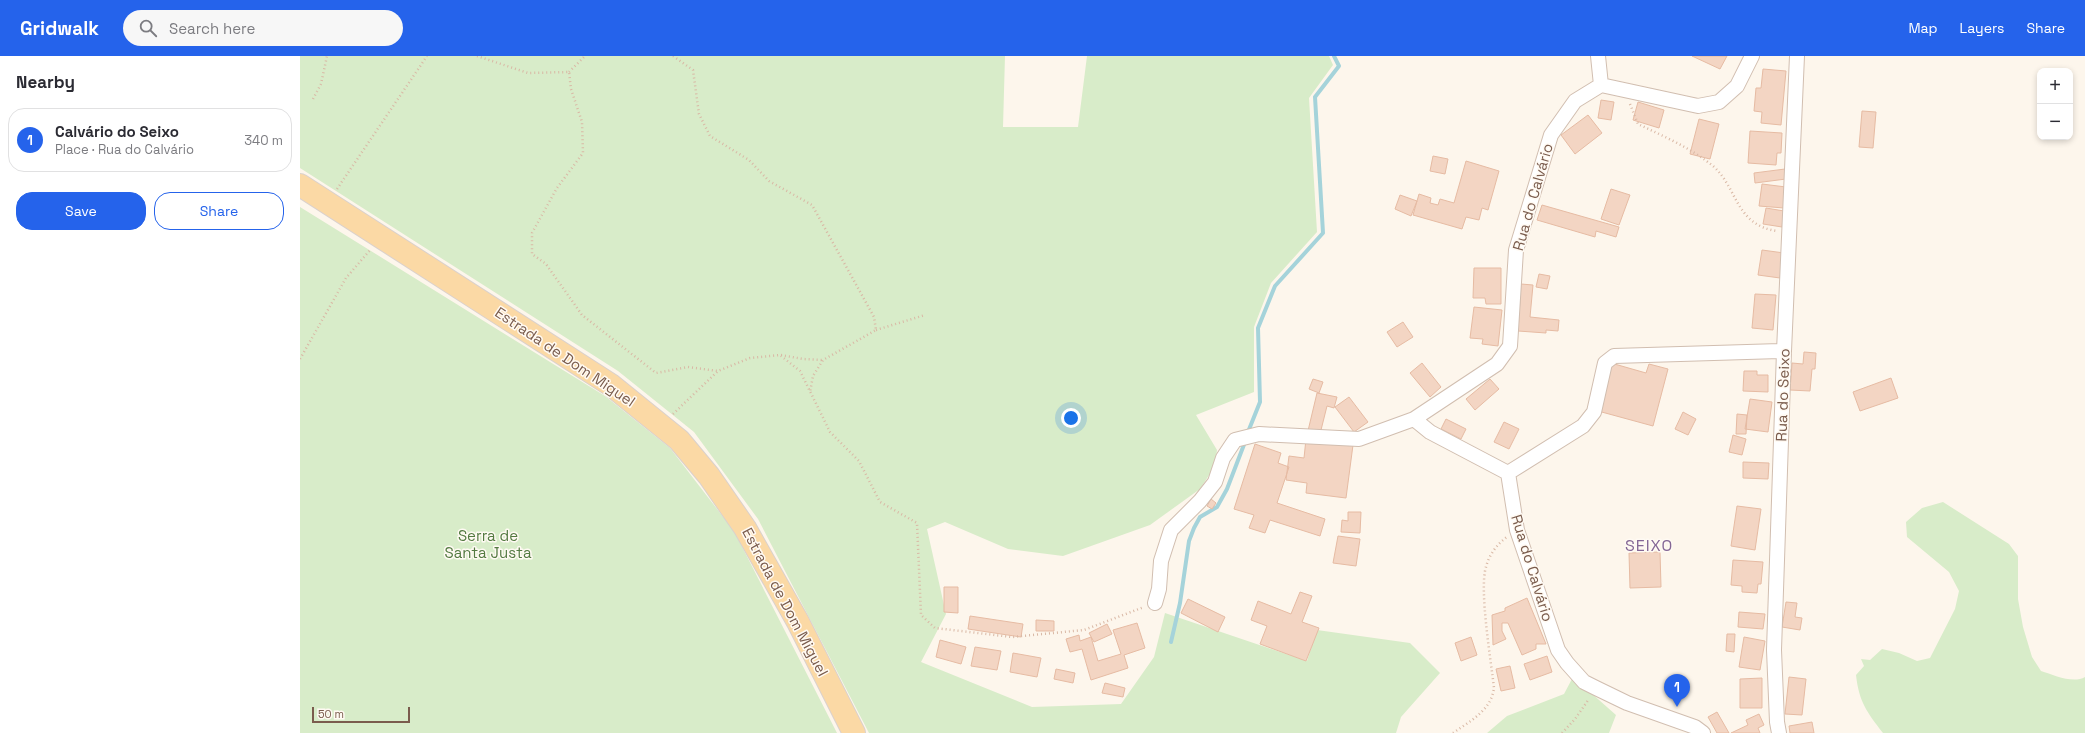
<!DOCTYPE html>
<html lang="en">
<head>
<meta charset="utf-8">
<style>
  body { margin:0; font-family:"Space Grotesk",sans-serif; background:#f7f7f7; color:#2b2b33 }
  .controls { position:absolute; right:12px; top:12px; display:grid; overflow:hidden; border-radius:8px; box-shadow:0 2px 6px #0003 }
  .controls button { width:36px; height:36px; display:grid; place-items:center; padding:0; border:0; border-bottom:1px solid #e1e1e2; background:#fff; color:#2b2b33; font:20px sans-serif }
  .scale { position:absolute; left:12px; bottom:10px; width:98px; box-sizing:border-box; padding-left:4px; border:2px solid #7a5c4d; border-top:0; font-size:11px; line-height:14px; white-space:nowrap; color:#7a5c4d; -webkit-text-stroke:3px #fffaf3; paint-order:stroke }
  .you { position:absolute; left:771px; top:362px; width:14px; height:14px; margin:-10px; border:3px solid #fff; border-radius:50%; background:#1a73e8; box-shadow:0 0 0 6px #1a73e833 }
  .badge { display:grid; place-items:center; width:26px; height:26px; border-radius:50%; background:#2563eb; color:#fff; font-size:13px; font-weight:700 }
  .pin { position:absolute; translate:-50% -33px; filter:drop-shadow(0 1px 2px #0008) }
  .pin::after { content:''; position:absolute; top:21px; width:14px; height:12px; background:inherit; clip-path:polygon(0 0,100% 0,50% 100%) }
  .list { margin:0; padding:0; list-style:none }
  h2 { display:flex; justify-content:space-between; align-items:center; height:52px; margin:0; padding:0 16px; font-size:17px }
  h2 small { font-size:13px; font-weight:400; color:#7c7c81 }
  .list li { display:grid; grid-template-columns:26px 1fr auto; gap:12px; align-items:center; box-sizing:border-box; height:64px; margin:0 8px 8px; padding:0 8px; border:1px solid #e1e1e2; border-radius:16px }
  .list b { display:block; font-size:15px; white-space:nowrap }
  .list p { margin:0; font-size:13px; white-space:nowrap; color:#7c7c81 }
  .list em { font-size:13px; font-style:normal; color:#7c7c81 }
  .actions { display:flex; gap:8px; padding:12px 16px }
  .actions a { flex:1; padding:9px 0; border:1px solid #2563eb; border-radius:16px; text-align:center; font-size:14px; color:#2563eb }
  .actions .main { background:#2563eb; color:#fff }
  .icon { flex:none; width:22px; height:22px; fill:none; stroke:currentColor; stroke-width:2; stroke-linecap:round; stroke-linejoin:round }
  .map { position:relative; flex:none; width:1785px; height:677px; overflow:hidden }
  header { display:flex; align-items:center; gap:24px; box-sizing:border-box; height:56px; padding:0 20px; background:#2563eb; color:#fff }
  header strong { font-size:19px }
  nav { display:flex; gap:22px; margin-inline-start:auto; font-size:14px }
  .search { width:280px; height:36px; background:#f7f7f7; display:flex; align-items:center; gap:10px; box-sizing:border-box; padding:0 14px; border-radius:22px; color:#7c7c81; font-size:15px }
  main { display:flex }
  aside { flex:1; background:#fff }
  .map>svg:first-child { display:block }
  .green { fill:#d8ecc9 }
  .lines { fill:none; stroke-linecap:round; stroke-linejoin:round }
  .stream { stroke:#a5d3da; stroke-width:4 }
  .building { fill:#f3d5c3; stroke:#e6bba3 }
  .street-casing { stroke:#d1beb0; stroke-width:16 }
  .primary-casing { stroke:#dad1cd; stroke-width:24 }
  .path { stroke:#d9b8a5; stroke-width:2.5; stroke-dasharray:1 3; stroke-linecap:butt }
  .street { stroke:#fff; stroke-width:14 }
  .primary { stroke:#fbd9a5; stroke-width:22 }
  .labels { text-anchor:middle; stroke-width:3; stroke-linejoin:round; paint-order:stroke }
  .street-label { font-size:15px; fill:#7a5c4d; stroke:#fffaf3 }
  .park-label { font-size:15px; fill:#537a41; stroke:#fffaf3 }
  .neighbourhood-label { font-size:16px; letter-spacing:1px; fill:#846695; stroke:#fffaf3 }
</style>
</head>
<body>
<header>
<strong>Gridwalk</strong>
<div class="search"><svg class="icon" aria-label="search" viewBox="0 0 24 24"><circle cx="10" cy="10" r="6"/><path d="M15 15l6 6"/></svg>Search here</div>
<nav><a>Map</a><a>Layers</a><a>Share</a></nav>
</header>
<main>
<aside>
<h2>Nearby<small></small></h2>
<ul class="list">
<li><span class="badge">1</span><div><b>Calvário do Seixo</b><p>Place · Rua do Calvário</p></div><em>340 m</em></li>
</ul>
<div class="actions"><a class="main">Save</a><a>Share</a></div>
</aside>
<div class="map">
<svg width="1785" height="677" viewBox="0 0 1785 677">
  <rect width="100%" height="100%" fill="#fdf6ec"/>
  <path class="green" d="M 0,0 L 705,0 L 703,71 L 778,71 L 787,0 L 1029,0 L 1033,9 L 1009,42 L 1017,176 L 971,227 L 954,271 L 954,336 L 896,359 L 917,394 L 915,410 L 900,433 L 850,469 L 763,500 L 708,493 L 645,466 L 627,473 L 646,558 L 621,606 L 732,651 L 821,648 L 854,601 L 865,557 L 1007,605 L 1017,574 L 1110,587 L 1140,617 L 1101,661 L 1096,677 L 569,677 L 458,463 L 394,376 L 318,315 L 0,112 Z
    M 0,151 L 305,340 L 370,392 L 434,475 L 537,677 L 0,677 Z
    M 1643,446 L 1709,488 L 1718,500 L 1718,543 L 1723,571 L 1732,601 L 1741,615 C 1754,619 1773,628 1785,621 L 1785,677 L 1583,677 C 1567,656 1559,646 1556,619 L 1564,610 L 1561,603 L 1570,604 L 1582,593 L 1599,597 L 1617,605 L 1630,602 L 1655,553 L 1659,535 L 1649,516 L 1607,481 L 1606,466 L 1622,452 Z
    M 1273,621 L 1316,659 L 1309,677 L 1187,677 L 1207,660 L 1264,638 Z"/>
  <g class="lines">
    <path class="stream" d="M 948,376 L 960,346 L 958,272 L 975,230 L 1023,177 L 1015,41 L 1039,10 L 1034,0
      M 871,586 L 880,547 L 889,485 L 894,472 L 900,461 L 917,451 L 927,433 L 945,386"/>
  </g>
  <path class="building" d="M 1392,0 L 1427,0 L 1420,13 Z
    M 1463,13 L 1486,15 L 1481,69 L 1461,67 L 1462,56 L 1454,55 L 1456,32 L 1461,32 Z
    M 1301,44 L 1314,46 L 1311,64 L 1298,62 Z
    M 1338,46 L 1364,54 L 1359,72 L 1333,64 Z
    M 1562,55 L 1576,56 L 1573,92 L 1559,91 Z
    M 1288,59 L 1302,77 L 1275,98 L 1261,79 Z
    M 1399,63 L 1419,68 L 1410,103 L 1390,98 Z
    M 1450,75 L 1482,77 L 1481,97 L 1477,97 L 1476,109 L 1448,107 Z
    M 1133,100 L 1148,103 L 1145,118 L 1130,115 Z
    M 1166,105 L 1199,115 L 1188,154 L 1182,152 L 1179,164 L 1166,161 L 1162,173 L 1113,159 L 1119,138 L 1131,142 L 1130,147 L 1138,149 L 1140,143 L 1154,147 Z
    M 1485,113 L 1486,123 L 1455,127 L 1454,117 Z
    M 1462,128 L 1486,131 L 1484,152 L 1459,150 Z
    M 1311,133 L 1330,139 L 1319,169 L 1301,163 Z
    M 1100,139 L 1117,145 L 1111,160 L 1095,153 Z
    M 1242,149 L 1319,171 L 1316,181 L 1296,175 L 1295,181 L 1237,164 Z
    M 1466,152 L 1484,155 L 1482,171 L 1463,168 Z
    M 1462,194 L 1484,197 L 1480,222 L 1458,219 Z
    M 1174,212 L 1201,212 L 1201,248 L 1186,248 L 1185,242 L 1173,242 Z
    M 1239,218 L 1250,220 L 1247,233 L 1236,231 Z
    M 1221,228 L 1233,229 L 1230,261 L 1259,264 L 1258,275 L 1246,274 L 1246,277 L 1218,275 Z
    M 1455,238 L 1476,239 L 1473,274 L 1452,272 Z
    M 1174,251 L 1202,254 L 1198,290 L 1182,288 L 1183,283 L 1170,282 Z
    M 1103,266 L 1113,281 L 1097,291 L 1087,276 Z
    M 1504,296 L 1516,297 L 1515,313 L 1512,313 L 1510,335 L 1490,334 L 1492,307 L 1503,308 Z
    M 1122,307 L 1141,331 L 1130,341 L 1110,317 Z
    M 1311,307 L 1346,317 L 1349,308 L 1368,313 L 1353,370 L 1298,355 Z
    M 1444,315 L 1457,315 L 1457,319 L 1468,319 L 1468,336 L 1443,335 Z
    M 1591,322 L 1598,342 L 1560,355 L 1553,336 Z
    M 1013,323 L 1023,326 L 1019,337 L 1009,333 Z
    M 1190,323 L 1199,333 L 1175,354 L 1166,343 Z
    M 1017,337 L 1037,341 L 1034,352 L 1027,350 L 1019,382 L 1007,379 Z
    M 1049,341 L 1068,366 L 1054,376 L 1035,351 Z
    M 1450,343 L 1472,346 L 1468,376 L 1445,373 Z
    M 1383,356 L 1396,363 L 1388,379 L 1375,373 Z
    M 1437,358 L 1447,359 L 1446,378 L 1436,378 Z
    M 1146,363 L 1166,373 L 1161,383 L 1141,373 Z
    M 1204,366 L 1219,373 L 1209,393 L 1194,386 Z
    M 1433,379 L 1446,383 L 1442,399 L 1429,396 Z
    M 1006,383 L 1053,389 L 1046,442 L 1006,437 L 1007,427 L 986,424 L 989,400 L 1004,402 Z
    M 955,388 L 981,397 L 978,407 L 989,411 L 977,447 L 1025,463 L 1020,480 L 970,464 L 965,477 L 949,472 L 954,459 L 934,453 Z
    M 1443,406 L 1469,407 L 1468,423 L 1443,422 Z
    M 911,443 L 916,447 L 912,453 L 907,450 Z
    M 1437,450 L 1461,453 L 1455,494 L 1431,490 Z
    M 1048,456 L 1061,456 L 1060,477 L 1041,476 L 1042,464 L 1048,465 Z
    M 1038,480 L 1060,483 L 1056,510 L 1033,507 Z
    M 1360,496 L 1361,531 L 1330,532 L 1329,497 Z
    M 1433,504 L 1463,506 L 1461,528 L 1458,528 L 1457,537 L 1442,536 L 1442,530 L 1431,529 Z
    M 644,531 L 658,531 L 658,557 L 644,556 Z
    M 1000,536 L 1012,540 L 1002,566 L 1019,572 L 1006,605 L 960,588 L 967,570 L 951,564 L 958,545 L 991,558 Z
    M 1227,542 L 1246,588 L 1236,588 L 1236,593 L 1222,599 L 1208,567 L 1202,567 L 1202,575 L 1206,583 L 1193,589 L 1192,559 L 1205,555 L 1205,552 Z
    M 888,543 L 925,561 L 918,576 L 881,557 Z
    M 1486,546 L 1497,547 L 1495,561 L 1502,562 L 1500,574 L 1482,571 Z
    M 1439,556 L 1465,558 L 1463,573 L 1438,571 Z
    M 670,560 L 723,568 L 721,581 L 668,573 Z
    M 736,564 L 754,565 L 754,575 L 736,575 Z
    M 837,567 L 845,592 L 824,599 L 828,612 L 791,624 L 782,593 L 770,596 L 766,583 L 779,579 L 780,585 L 791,581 L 798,605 L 821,598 L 813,574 Z
    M 807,568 L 812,578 L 794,586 L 789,577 Z
    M 1427,578 L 1435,578 L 1434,596 L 1426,595 Z
    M 1171,581 L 1177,599 L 1161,605 L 1155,587 Z
    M 1444,581 L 1465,585 L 1460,614 L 1439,611 Z
    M 640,584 L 666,591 L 661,608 L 636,601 Z
    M 675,591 L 701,595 L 697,614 L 671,610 Z
    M 713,597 L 741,602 L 737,621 L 710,616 Z
    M 1247,600 L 1252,616 L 1230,624 L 1224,608 Z
    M 1210,610 L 1215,632 L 1201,635 L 1196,613 Z
    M 756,613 L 775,617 L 773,627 L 754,623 Z
    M 1489,621 L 1506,623 L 1502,659 L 1485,658 Z
    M 1462,622 L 1462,652 L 1440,652 L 1440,623 Z
    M 805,627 L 825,632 L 823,641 L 802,637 Z
    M 1417,656 L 1429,677 L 1417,677 L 1408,661 Z
    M 1459,658 L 1464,669 L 1458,672 L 1460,677 L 1431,677 L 1448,669 L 1446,664 Z
    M 1512,666 L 1514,677 L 1490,677 L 1489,670 Z"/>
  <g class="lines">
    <defs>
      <path id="street" d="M 1298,0 L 1301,29
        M 1301,29 L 1398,50 L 1419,46 L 1437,30 L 1452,0
        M 1114,363 L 1130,376 L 1208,417 L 1217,474 L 1258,594 L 1267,607 L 1284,626 L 1296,632 L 1327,647 L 1395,671 L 1403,677
        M 1208,417 L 1283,370 L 1294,356 L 1305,307 L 1314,300 L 1484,295
        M 855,547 L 859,533 L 861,505 L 871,474 L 900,445 L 915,426 L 923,402 L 935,384 L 959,378 L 1059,383 L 1114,363 L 1197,308 L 1210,290 L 1216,194 L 1251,79 L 1275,45 L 1301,29
        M 1479,677 L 1477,666 L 1474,594 L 1484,295 L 1497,0"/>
      <path id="primary" d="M 0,129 L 311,329 L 379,384 L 409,420 L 445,472 L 498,566 L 554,677"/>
    </defs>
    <use href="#street" class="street-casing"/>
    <use href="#primary" class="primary-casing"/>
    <path class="path" d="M 177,0 L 228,17 L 269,16 L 271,33 L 282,66 L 283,97 L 257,132 L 232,177 L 232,198 L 246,208 L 282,259 L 356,317 L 388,311 L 418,315
      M 373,0 L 393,14 L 399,58 L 410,80 L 449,104 L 469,125 L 512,149 L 574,261 L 576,274 L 523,304 L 513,320 L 510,336
      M 269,16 L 285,0
      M 13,43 L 21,28 L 27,0
      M 1330,48 L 1338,68 C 1363,80 1391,92 1413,110 C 1438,132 1435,169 1477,175
      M 37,133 L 127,0
      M 576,274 L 625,259
      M 481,299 L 503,303 L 523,304
      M 0,303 L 46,222 L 71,193
      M 373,358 L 418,315 L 450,302 L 480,299 L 500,315 L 530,376 L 559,405 L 580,446 L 617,467 L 621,559 L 635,572 L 712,581 L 784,574 L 844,551
      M 1153,677 C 1170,665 1191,655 1194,632 C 1191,605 1179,533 1186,511 C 1189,499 1197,488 1207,481
      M 1262,677 L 1275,663 L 1289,643"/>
    <use href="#street" class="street"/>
    <use href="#primary" class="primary"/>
  </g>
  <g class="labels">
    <g class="street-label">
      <text transform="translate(1233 141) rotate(-74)" y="5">Rua do Calvário</text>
      <text transform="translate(265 301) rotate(34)" y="5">Estrada de Dom Miguel</text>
      <text transform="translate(1483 339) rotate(-88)" y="5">Rua do Seixo</text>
      <text transform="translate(1232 512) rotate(73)" y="5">Rua do Calvário</text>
      <text transform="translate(485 546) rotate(62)" y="5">Estrada de Dom Miguel</text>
    </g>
    <g class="park-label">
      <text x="188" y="485">Serra de<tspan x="188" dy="17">Santa Justa</tspan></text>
    </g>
    <g class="neighbourhood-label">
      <text x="1349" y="495">SEIXO</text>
    </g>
  </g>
</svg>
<div class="controls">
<button>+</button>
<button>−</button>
</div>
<div class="scale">50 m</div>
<div class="you"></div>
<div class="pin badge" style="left:1377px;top:651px">1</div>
</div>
</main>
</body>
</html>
